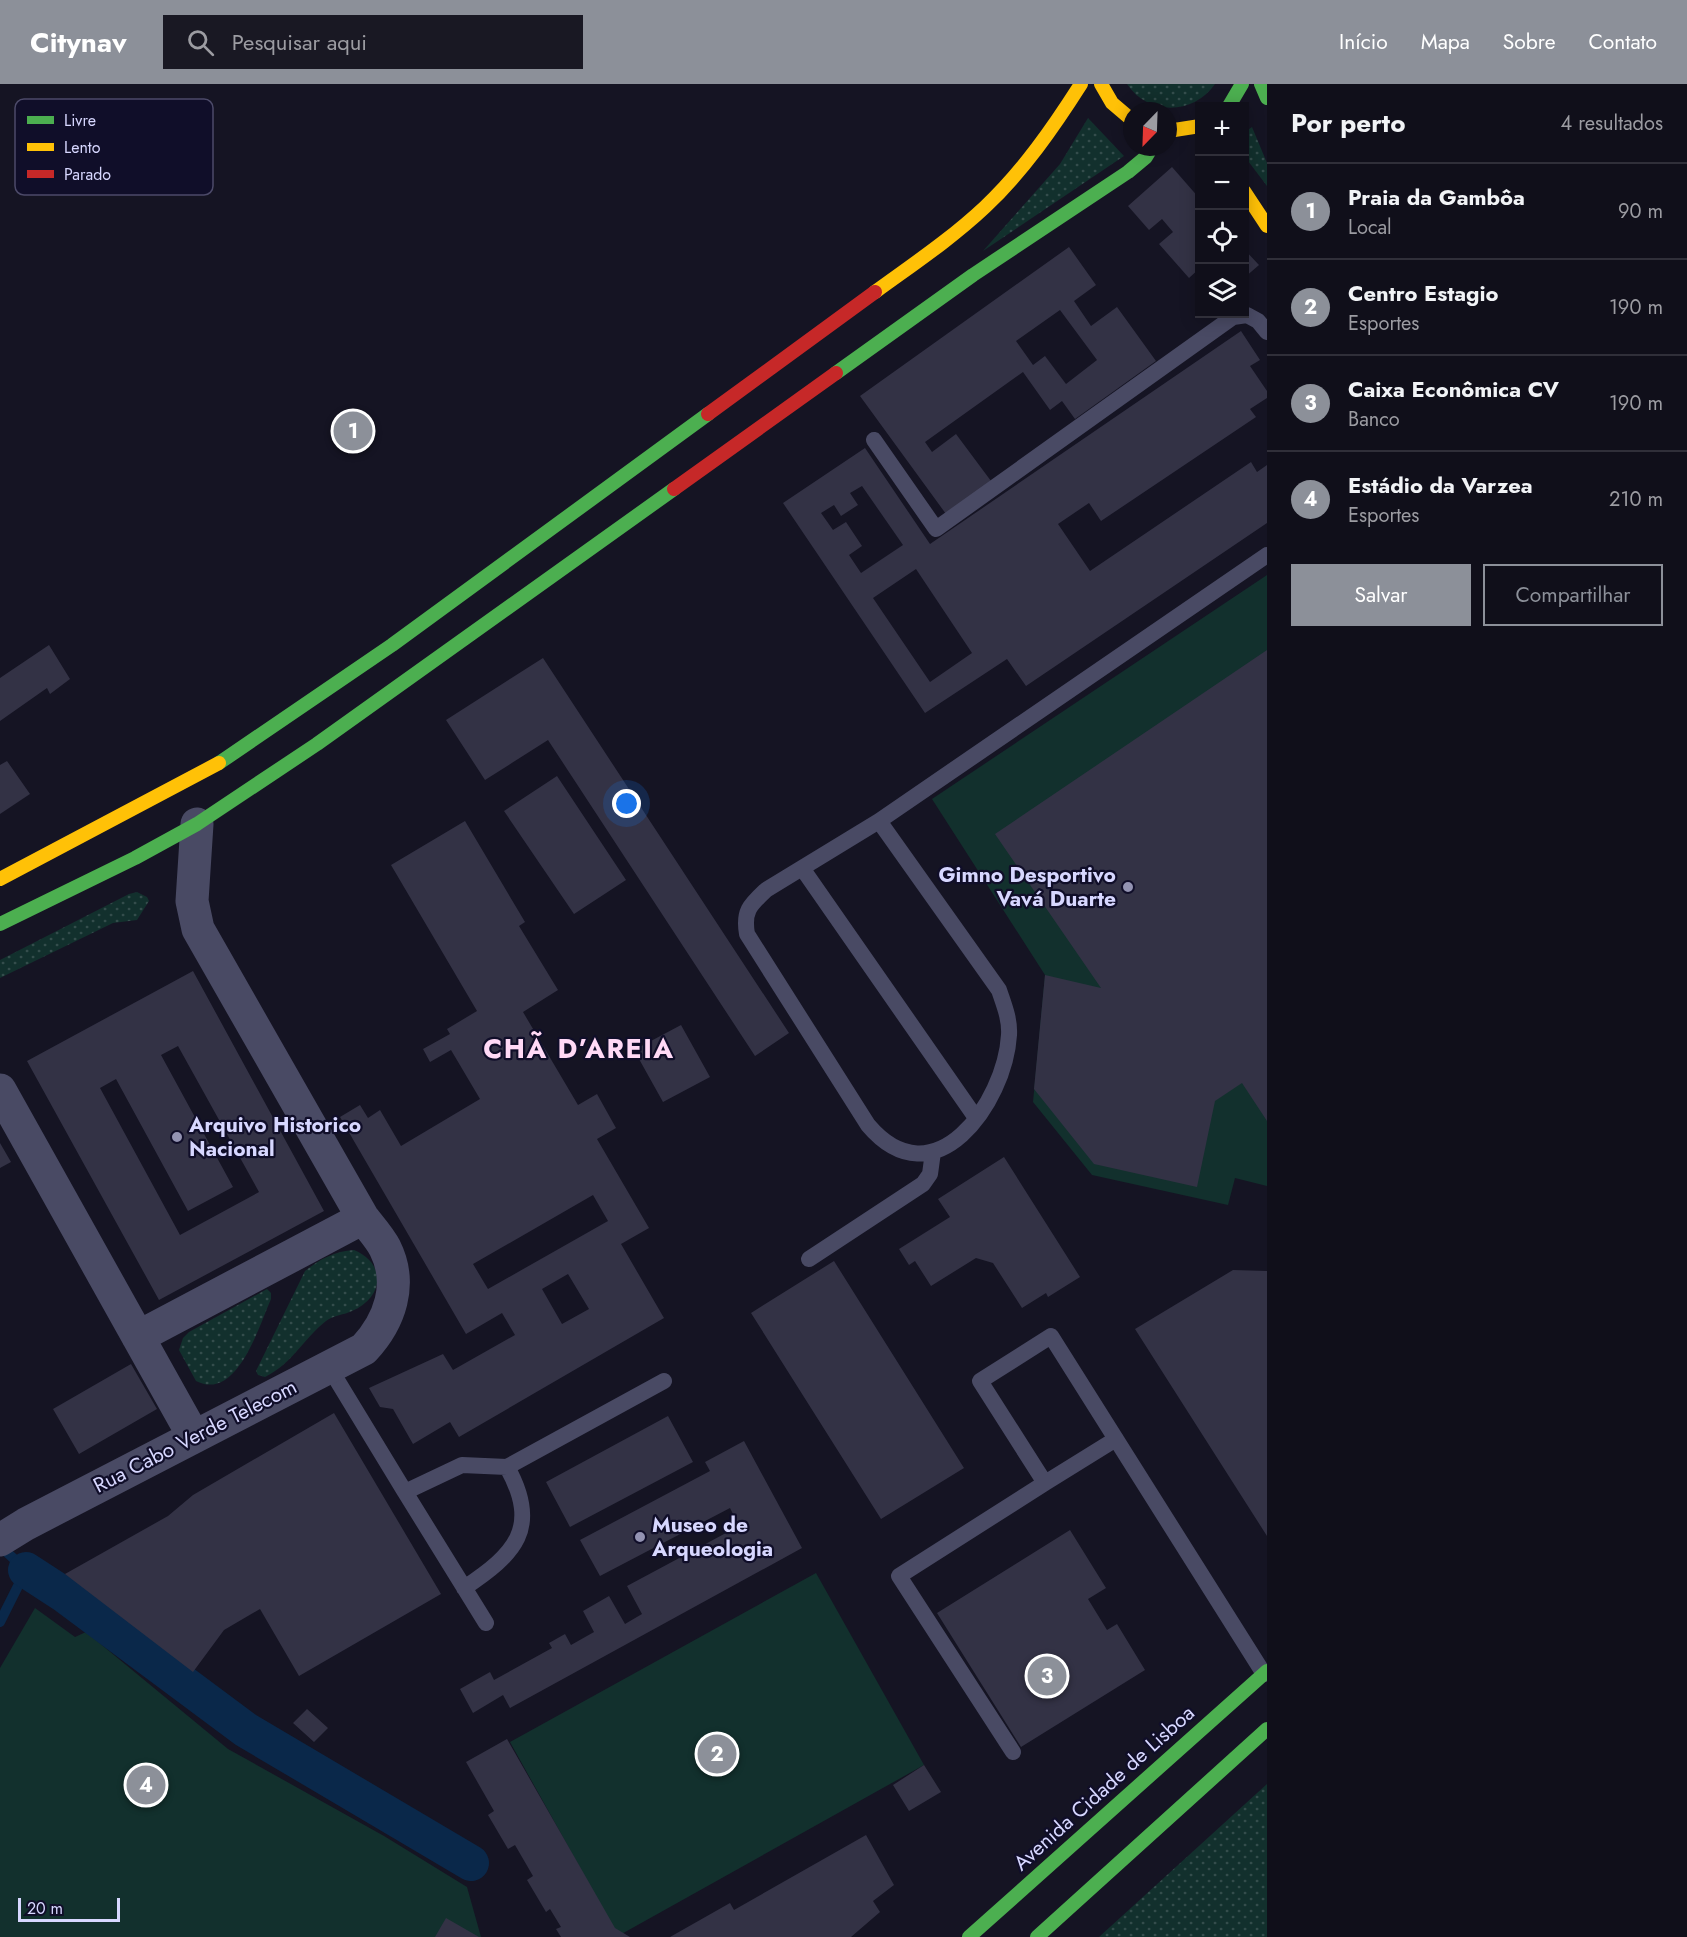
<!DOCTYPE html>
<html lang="pt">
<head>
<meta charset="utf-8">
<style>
  body { margin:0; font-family:Jost,sans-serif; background:#191823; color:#f1f3f6 }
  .controls { position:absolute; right:18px; top:18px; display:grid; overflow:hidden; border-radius:0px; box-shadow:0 3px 15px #0003 }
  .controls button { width:54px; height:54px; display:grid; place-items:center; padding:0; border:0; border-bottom:2px solid #302f39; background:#100f1a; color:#f1f3f6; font:30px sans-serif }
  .compass { position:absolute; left:1123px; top:18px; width:54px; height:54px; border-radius:50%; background:#100f1a; box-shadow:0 3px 15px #0003; rotate:203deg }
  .scale { position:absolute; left:18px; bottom:15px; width:102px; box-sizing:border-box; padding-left:6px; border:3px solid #d7d7ff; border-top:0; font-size:16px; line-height:21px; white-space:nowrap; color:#d7d7ff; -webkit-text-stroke:4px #100e29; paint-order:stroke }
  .you { position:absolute; left:627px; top:720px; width:21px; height:21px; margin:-15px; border:4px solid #fff; border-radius:50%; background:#1a73e8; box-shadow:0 0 0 9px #1a73e833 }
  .badge { display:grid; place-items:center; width:39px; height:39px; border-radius:50%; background:#8c9099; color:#fff; font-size:20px; font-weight:700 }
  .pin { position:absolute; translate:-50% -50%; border:3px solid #fff; box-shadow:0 2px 6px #0006 }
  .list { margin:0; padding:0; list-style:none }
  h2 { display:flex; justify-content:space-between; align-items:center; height:78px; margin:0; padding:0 24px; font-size:26px }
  h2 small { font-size:20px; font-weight:400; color:#9c9ca2 }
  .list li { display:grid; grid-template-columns:39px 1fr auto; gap:18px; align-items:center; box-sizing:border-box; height:96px; padding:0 24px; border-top:2px solid #302f39 }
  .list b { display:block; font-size:22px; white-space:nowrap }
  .list p { margin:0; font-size:20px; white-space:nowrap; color:#9c9ca2 }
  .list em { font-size:20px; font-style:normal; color:#9c9ca2 }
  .actions { display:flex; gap:12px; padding:18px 24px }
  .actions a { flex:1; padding:14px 0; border:2px solid #8c9099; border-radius:0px; text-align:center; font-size:21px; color:#8c9099 }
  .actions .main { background:#8c9099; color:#fff }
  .icon { flex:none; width:33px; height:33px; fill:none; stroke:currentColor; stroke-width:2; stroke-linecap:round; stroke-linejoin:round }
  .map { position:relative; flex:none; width:1267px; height:1853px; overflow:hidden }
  header { display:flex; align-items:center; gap:36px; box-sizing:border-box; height:84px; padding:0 30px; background:#8c9099; color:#fff }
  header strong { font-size:28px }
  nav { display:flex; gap:33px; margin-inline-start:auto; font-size:21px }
  .search { width:420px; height:54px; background:#191823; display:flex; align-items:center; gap:15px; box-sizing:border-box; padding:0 21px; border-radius:0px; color:#9c9ca2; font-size:22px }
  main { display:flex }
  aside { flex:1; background:#100f1a }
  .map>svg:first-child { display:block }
  .grass { fill:url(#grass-dots) }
  .green { fill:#12302d }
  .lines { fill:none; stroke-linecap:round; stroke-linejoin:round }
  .stream { stroke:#0a284a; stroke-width:10 }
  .canal { stroke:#0a284a; stroke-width:36 }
  .building { fill:#333245; fill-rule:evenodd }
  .lane { stroke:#494a64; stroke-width:16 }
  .street { stroke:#494a64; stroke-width:33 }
  .fast { stroke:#4caf50; stroke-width:14 }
  .slow { stroke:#ffc107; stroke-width:14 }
  .jam { stroke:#c62828; stroke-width:14 }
  .poi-dot { fill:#9393b2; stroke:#100e29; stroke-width:2 }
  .labels { text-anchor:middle; stroke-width:4.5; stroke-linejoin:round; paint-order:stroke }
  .poi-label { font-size:21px; font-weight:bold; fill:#d7d7ff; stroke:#100e29; text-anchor:start }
  .street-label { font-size:21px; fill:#d7d7ff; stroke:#100e29 }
  .district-label { font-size:27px; font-weight:bold; letter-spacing:1.5px; fill:#ffd9f6; stroke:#100e29 }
  .key { fill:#100e29; stroke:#4c4a69; stroke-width:1.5 }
  .key-label { font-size:16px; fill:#d7d7ff }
</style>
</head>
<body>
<header>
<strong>Citynav</strong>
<div class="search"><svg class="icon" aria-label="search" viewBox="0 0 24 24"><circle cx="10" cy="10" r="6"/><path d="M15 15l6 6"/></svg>Pesquisar aqui</div>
<nav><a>Início</a><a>Mapa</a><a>Sobre</a><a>Contato</a></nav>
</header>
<main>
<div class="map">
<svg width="1267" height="1853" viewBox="0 0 1267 1853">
  <defs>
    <pattern id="grass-dots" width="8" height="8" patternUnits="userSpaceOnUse" patternTransform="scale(1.5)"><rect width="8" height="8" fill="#12302d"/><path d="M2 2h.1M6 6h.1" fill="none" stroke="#344d4c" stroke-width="1.8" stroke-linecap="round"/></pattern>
  </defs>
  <rect width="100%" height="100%" fill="#151423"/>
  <path class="grass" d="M 1127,0 L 1215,0 C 1194,31 1148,32 1127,0 Z
    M 1088,34 L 1124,72 L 983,167 L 1060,80 Z
    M 1252,43 L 1267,79 L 1267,102 L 1245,73 L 1245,48 Z
    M 137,808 L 147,813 L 149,817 L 137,836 L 113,839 L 0,894 L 0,876 L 129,810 Z
    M 354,1166 C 387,1180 384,1213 352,1227 C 344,1231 334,1231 326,1237 C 303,1255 293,1279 265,1293 L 258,1291 L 256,1287 L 305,1187 C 320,1175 335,1167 354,1166 Z
    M 267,1205 L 271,1209 L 271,1215 C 259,1242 237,1318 196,1297 L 179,1266 L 183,1254 L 189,1248 Z
    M 1267,1700 L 1267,1853 L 1099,1853 Z"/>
  <path class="green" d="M 1267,491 L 1267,1102 L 1235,1094 L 1228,1121 L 1092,1091 L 1033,1018 L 1045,891 L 932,715 Z
    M 816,1489 L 924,1681 L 618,1852 L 510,1658 Z
    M 35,1524 L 75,1553 L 86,1548 L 228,1665 L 384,1752 L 467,1803 L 481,1853 L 0,1853 L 0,1584 Z"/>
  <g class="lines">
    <path class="stream" d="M 0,1538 L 26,1486 L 1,1463"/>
    <path class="canal" d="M 26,1486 L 66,1512 L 246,1646 L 471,1779"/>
  </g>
  <path class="building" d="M 1172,83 L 1200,115 L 1200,184 L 1189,194 L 1159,160 L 1173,148 L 1162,135 L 1149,146 L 1128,122 Z
    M 1069,163 L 1096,201 L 1074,217 L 1091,242 L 1117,223 L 1156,277 L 1075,335 L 1062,317 L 1050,326 L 1023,288 L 925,358 L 932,368 L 956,350 L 991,397 L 946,430 L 860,312 ZM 1060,226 L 1097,276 L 1066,300 L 1045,272 L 1033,281 L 1016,257 Z
    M 1244,165 L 1259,181 L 1244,194 Z
    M 1241,247 L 1260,276 L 1250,282 L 1267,307 L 1267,314 L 1250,325 L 1256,333 L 1101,437 L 1089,419 L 1058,440 L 1090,487 L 1251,378 L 1257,388 L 1267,381 L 1267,439 L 1026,602 L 1007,575 L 925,629 L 783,419 L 865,364 L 930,460 ZM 862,402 L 903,461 L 861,489 L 849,471 L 862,462 L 846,438 L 833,446 L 821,429 L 834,421 L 841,432 L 858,421 L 850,409 ZM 916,485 L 972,569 L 930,598 L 873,514 Z
    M 49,561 L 70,595 L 50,610 L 47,604 L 0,637 L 0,594 Z
    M 1267,566 L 1267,1037 L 1242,999 L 1215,1017 L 1197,1103 L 1094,1080 L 1034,1005 L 1045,891 L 1101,904 L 995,750 Z
    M 543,574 L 789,949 L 755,972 L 548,656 L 485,696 L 446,636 Z
    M 7,677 L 30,710 L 0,730 L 0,681 Z
    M 557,692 L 626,796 L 574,830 L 504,727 Z
    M 465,737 L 525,838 L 519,842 L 558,906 L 523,928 L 578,1021 L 597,1010 L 616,1044 L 597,1055 L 649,1144 L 621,1160 L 664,1234 L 459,1353 L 450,1338 L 413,1360 L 393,1325 L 380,1323 L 369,1304 L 443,1270 L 453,1286 L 515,1251 L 502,1229 L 466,1250 L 340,1033 L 360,1021 L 368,1034 L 380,1026 L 401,1062 L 480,1015 L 451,966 L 430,978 L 423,965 L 450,950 L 447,945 L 477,927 L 391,781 ZM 593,1111 L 608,1137 L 488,1205 L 473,1180 ZM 568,1190 L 589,1225 L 562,1240 L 542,1205 Z
    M 193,887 L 324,1127 L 159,1216 L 27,977 ZM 178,962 L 259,1108 L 180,1151 L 100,1004 L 116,995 L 188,1127 L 233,1103 L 161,971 Z
    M 681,941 L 710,993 L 663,1018 L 634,966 Z
    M 0,1059 L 11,1078 L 0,1084 Z
    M 1004,1073 L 1080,1193 L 1048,1213 L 1046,1209 L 1022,1224 L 993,1179 L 976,1174 L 931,1202 L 915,1177 L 909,1181 L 899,1165 L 950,1133 L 938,1115 Z
    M 834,1177 L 964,1384 L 881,1435 L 751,1229 Z
    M 1233,1186 L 1267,1187 L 1267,1452 L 1135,1245 Z
    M 131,1280 L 157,1325 L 79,1370 L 53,1325 Z
    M 334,1329 L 441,1510 L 299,1592 L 260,1525 L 224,1546 L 193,1588 L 65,1490 L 168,1432 L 193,1411 Z
    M 668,1332 L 693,1378 L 570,1443 L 546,1398 Z
    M 744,1357 L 802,1464 L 510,1624 L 503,1611 L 473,1629 L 460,1605 L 490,1588 L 494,1596 L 552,1564 L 549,1559 L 565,1550 L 571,1561 L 594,1548 L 583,1527 L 609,1512 L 625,1540 L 642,1530 L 627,1502 L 739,1442 L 730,1424 L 600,1492 L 580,1456 L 710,1387 L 705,1378 Z
    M 1070,1446 L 1106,1504 L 1088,1515 L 1107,1546 L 1117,1540 L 1145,1586 L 1021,1663 L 937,1529 Z
    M 307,1625 L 328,1644 L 314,1658 L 293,1639 Z
    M 507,1655 L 615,1844 L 630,1853 L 561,1853 L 556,1845 L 561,1843 L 550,1825 L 546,1828 L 527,1796 L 533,1792 L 515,1761 L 508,1765 L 488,1731 L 494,1727 L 466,1678 Z
    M 924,1681 L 941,1708 L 909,1727 L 893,1701 Z
    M 866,1751 L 894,1801 L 873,1817 L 880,1828 L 851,1853 L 670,1853 L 730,1819 L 734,1826 Z
    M 446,1834 L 479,1853 L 435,1853 Z"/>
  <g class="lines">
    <path class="lane" d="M 874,356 L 936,445 L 1233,233 L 1247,231 L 1258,237 L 1267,248
      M 879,737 L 999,906 C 1004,921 1010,935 1009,951 C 1005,1019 934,1119 868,1041 L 747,850 C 743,827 750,821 766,806 L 879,737 L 1267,471
      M 802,784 L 976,1034
      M 809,1175 L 923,1100 L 930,1090 L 933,1068
      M 329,1283 L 405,1408 L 462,1381 L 507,1383 L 664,1297
      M 1116,1355 L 1045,1399 L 980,1297 L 1051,1252 L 1264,1590
      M 405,1408 L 486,1539
      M 464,1504 C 515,1470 541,1444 507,1383
      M 1013,1668 L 899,1492 L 1045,1399"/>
    <path class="street" d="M 0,1006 L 194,1353
      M 138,1253 L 363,1134
      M 0,1456 L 26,1440 L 364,1265 C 390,1237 403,1200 385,1164 C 380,1154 370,1143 363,1134 L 198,845 L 192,817 L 197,740"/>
    <path class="fast" d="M 1261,0 L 1267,14
      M 1229,22 L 1242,0
      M 836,289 L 973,191 L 1128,88 L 1146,73 L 1152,63
      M 219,679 L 392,561 L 708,330
      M 0,840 L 135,774 L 197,740 L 317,660 L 674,405
      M 969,1853 L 1267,1587
      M 1037,1853 L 1267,1645"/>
    <path class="slow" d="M 1101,0 L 1112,19 L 1132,36
      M 1168,47 L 1200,42
      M 1244,107 L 1267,142
      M 875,208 C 912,181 951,155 985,123 C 1023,87 1053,44 1081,0
      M 0,795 L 219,679"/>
    <path class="jam" d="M 708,330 L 875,208
      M 674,405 L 836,289"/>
  </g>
  <g class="poi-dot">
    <circle cx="1128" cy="803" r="6"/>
    <circle cx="177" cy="1053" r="6"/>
    <circle cx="640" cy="1453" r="6"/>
  </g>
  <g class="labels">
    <g class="poi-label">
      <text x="1116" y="798" text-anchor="end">Gimno Desportivo<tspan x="1116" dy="24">Vavá Duarte</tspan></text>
      <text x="189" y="1048">Arquivo Historico<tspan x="189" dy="24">Nacional</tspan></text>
      <text x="652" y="1448">Museo de<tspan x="652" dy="24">Arqueologia</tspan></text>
    </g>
    <g class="street-label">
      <text transform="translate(195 1352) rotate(-27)" y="7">Rua Cabo Verde Telecom</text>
      <text transform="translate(1104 1704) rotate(-42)" y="7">Avenida Cidade de Lisboa</text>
    </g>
    <g class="district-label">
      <text x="579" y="974">CHÃ D’AREIA</text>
    </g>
  </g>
  <rect x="15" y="15" width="198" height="96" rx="9" class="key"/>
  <rect x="27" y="32" width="27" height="8" fill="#4caf50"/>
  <rect x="27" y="59" width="27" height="8" fill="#ffc107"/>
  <rect x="27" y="86" width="27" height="8" fill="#c62828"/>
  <g class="key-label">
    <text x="64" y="42">Livre</text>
    <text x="64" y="69">Lento</text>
    <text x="64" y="96">Parado</text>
  </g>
</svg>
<div class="controls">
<button>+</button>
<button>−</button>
<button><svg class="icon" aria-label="locate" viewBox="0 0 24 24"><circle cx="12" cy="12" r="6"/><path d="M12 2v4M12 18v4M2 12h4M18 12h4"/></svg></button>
<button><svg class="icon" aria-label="layers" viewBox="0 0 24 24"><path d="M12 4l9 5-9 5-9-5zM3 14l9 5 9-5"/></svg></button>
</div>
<svg class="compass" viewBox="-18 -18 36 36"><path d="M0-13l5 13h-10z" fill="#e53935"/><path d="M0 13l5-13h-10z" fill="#9c9ca2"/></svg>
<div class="scale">20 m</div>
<div class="you"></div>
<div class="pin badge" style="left:353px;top:347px">1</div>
<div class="pin badge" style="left:717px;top:1670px">2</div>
<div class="pin badge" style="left:1047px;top:1592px">3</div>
<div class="pin badge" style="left:146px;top:1701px">4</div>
</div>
<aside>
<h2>Por perto<small>4 resultados</small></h2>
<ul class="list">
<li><span class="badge">1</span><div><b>Praia da Gambôa</b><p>Local</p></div><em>90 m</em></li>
<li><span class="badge">2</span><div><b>Centro Estagio</b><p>Esportes</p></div><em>190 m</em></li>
<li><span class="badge">3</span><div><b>Caixa Econômica CV</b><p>Banco</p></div><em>190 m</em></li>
<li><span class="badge">4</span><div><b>Estádio da Varzea</b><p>Esportes</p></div><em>210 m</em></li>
</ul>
<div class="actions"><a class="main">Salvar</a><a>Compartilhar</a></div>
</aside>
</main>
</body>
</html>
